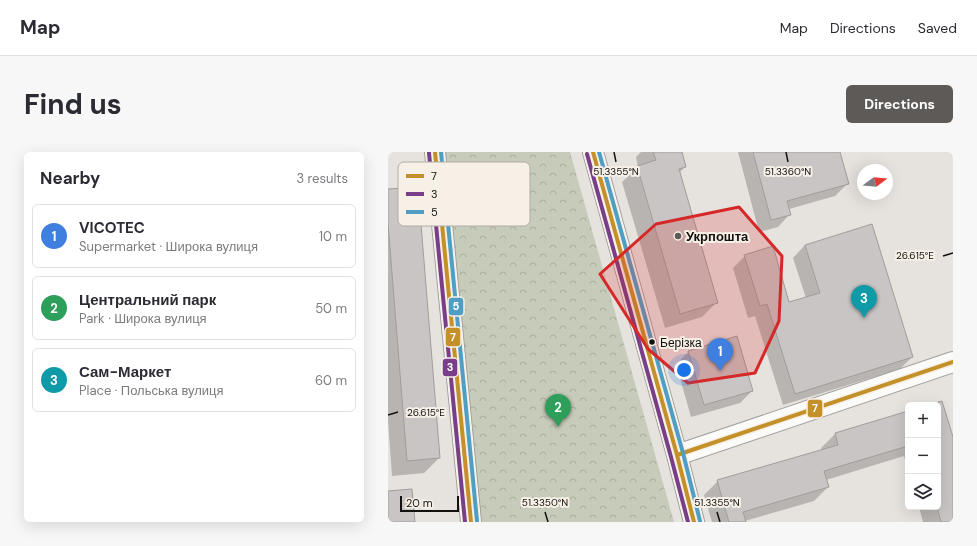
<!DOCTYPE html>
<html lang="en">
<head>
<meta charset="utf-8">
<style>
  body { margin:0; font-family:"DM Sans",sans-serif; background:#f7f7f7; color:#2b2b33 }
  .controls { position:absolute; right:12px; bottom:12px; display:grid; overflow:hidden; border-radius:6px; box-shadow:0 4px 16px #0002 }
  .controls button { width:36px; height:36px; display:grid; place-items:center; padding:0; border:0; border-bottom:1px solid #e1e1e2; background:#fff; color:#2b2b33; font:20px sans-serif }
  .compass { position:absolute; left:469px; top:12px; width:36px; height:36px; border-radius:50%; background:#fff; box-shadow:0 4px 16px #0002; rotate:74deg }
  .scale { position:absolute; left:12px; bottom:10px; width:59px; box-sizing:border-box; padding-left:4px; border:2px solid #13110e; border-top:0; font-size:11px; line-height:14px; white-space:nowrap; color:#13110e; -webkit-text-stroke:3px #f6f0e7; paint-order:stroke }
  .you { position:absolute; left:296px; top:218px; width:14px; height:14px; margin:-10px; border:3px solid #fff; border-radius:50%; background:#1a73e8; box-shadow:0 0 0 6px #1a73e833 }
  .badge { display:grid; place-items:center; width:26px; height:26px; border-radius:50%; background:#5d5a57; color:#fff; font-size:13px; font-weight:700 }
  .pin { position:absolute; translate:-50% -33px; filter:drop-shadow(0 1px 2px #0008) }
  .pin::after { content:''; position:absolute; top:21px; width:14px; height:12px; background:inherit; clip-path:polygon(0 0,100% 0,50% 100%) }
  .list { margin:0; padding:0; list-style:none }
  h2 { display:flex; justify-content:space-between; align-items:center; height:52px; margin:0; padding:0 16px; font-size:17px }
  h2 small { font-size:13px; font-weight:400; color:#7c7c81 }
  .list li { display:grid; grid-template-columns:26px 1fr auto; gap:12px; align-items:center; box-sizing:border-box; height:64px; margin:0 8px 8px; padding:0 8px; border:1px solid #e1e1e2; border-radius:6px }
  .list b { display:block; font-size:15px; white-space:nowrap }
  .list p { margin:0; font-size:13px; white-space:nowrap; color:#7c7c81 }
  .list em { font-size:13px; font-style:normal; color:#7c7c81 }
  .icon { flex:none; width:22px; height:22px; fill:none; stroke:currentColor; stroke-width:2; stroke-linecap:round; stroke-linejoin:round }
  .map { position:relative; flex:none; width:565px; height:370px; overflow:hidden; border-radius:6px }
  header { display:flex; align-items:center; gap:24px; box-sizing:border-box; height:56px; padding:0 20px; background:#fff; border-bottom:1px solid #e1e1e2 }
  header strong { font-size:19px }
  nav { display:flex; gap:22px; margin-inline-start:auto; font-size:14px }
  .intro { display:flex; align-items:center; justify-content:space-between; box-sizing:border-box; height:96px; padding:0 24px }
  h1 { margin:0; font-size:28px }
  .button { padding:10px 18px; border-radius:6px; background:#5d5a57; color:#fff; font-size:14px; font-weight:700 }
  main { display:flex; gap:24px; padding:0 24px }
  aside { flex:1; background:#fff; border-radius:6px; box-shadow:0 4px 16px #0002 }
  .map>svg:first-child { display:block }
  .park { fill:url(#park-crowns) }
  .shadow { fill:#0003 }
  .building { fill:#c8c5c4; stroke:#a09d9b }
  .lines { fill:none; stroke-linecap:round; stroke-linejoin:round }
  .street-casing { stroke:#a3a09d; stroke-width:22 }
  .street { stroke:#fbfbfa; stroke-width:20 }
  .bus-1-casing { stroke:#f6f0e7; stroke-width:7 }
  .bus-2-casing { stroke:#f6f0e7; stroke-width:7 }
  .bus-3-casing { stroke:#f6f0e7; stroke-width:7 }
  .bus-1 { stroke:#c4902a; stroke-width:4 }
  .bus-2 { stroke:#783e89; stroke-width:4 }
  .bus-3 { stroke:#4f9fc5; stroke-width:4 }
  .marked { fill:#d62828; fill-opacity:0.2; stroke:#d62828; stroke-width:3; stroke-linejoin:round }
  .ticks { fill:none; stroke:#13110e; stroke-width:1.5 }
  .poi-dot { fill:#5d5a57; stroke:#f6f0e7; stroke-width:1.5 }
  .bus-dot { fill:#13110e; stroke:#f6f0e7; stroke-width:1.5 }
  .labels { text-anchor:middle; stroke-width:4; stroke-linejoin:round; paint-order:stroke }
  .bus-label { font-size:12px; fill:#13110e; stroke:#f6f0e7; text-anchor:start }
  .poi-label { font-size:13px; font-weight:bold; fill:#13110e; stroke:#f6f0e7; text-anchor:start }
  .key { fill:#f6f0e7; stroke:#b2ada6; stroke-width:1 }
  .key-label { font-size:11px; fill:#13110e }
  .ticks-label { font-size:10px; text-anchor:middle; fill:#13110e; stroke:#f6f0e7; stroke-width:4; stroke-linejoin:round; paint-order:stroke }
  .line-badge { stroke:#f6f0e7; stroke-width:1.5 }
  .badge-label { font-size:11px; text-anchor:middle; font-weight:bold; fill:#fff }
</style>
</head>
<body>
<header>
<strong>Map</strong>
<nav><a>Map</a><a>Directions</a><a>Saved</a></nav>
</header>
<div class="intro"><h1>Find us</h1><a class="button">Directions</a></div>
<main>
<aside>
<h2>Nearby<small>3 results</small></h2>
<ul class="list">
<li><span class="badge" style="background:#3f7fe0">1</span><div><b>VICOTEC</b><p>Supermarket · Широка вулиця</p></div><em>10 m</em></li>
<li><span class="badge" style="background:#2e9e5b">2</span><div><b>Центральний парк</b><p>Park · Широка вулиця</p></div><em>50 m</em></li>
<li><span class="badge" style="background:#0f9aa8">3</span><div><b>Сам-Маркет</b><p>Place · Польська вулиця</p></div><em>60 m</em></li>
</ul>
</aside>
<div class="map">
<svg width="565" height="370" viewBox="0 0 565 370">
  <defs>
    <pattern id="park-crowns" width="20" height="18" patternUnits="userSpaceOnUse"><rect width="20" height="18" fill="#c7cbb9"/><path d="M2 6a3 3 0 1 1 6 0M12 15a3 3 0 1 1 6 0" fill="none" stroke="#aaad9e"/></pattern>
  </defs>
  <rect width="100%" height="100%" fill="#e6e2de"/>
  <path class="park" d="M 56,0 L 182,0 L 286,370 L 90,370 Z"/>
  <path class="shadow" d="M 253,0 L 293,0 L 297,15 L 291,21 L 329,150 L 314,165 L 277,176 L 234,30 L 250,15 L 248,5 Z
    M 350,0 L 451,0 L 460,31 L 447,44 L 401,57 L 402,62 L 390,75 L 371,80 Z
    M 29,36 L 51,306 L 36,321 L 4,324 L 0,269 L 0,38 Z
    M 417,93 L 524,205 L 512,217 L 395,253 L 367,164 L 360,166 L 345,116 L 357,104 L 401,151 L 418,146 L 405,106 Z
    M 300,200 L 364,239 L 352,251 L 303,265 L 288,212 Z
    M 553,250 L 565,289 L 565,370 L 535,370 L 531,355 L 550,355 L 550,253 L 544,253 Z
    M 520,260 L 520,318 L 516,304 L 438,328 L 440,335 L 426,349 L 357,369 L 357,370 L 324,370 L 316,343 L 330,329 L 434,299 L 433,296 L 447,282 Z"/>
  <path class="building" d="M 265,0 L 294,0 L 298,15 L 291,17 L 330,151 L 292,162 L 249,14 L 268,8 Z
    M 365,0 L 452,0 L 461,32 L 399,49 L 403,63 L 383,68 Z
    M 30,35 L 52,306 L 19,309 L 0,71 L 0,37 Z
    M 484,72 L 525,205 L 407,242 L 379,152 L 372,154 L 356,103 L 385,94 L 401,150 L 432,141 L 417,93 Z
    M 349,184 L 365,239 L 316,253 L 300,199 Z
    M 554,249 L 565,285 L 565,370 L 553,370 L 550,359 L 550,250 Z
    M 520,259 L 520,294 L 436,319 L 441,335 L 355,360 L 358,370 L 341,370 L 329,328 L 450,293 L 447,281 Z
    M 24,337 L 27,370 L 0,370 L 0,339 Z"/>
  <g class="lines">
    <defs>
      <path id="street" d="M 47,0 L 83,370
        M 205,0 L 289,303 L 306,370
        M 289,303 L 565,210"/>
    </defs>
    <use href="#street" class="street-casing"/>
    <use href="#street" class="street"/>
    <defs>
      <path id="bus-1" d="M 47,0 L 83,370
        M 205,0 L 289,303 L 306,370
        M 289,303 L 565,210"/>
      <path id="bus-2" d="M 41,1 L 77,370
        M 199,2 L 283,305 L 300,370"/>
      <path id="bus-3" d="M 53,0 L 89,369
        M 211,0 L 295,301 L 312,369"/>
    </defs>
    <use href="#bus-1" class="bus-1-casing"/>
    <use href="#bus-2" class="bus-2-casing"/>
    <use href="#bus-3" class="bus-3-casing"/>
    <use href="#bus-1" class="bus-1"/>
    <use href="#bus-2" class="bus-2"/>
    <use href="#bus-3" class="bus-3"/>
  </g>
  <path class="marked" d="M 351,55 L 394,104 L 391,169 L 367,221 L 300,231 L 260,197 L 212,122 L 268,72 Z"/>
  <path class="ticks" d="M 226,0 L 228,10M 398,0 L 400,10M 555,104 L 565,101M 0,263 L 10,260M 157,360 L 160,370M 329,360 L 332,370"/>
  <circle class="poi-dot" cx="290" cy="84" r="4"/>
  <circle class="bus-dot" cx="264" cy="190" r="3.5"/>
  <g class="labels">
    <g class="bus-label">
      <text x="272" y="195">Берізка</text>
    </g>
    <g class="poi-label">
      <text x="298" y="89">Укрпошта</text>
    </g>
  </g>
  <rect x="10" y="10" width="132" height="64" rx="6" class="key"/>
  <rect x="18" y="22" width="18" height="4" fill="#c4902a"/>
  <rect x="18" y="40" width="18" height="4" fill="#783e89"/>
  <rect x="18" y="58" width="18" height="4" fill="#4f9fc5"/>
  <g class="key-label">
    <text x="43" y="28">7</text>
    <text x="43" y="46">3</text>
    <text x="43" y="64">5</text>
  </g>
  <g class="ticks-label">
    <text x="228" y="23">51.3355°N</text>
    <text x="400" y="23">51.3360°N</text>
    <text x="527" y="107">26.615°E</text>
    <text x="38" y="264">26.615°E</text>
    <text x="157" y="354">51.3350°N</text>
    <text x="329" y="354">51.3355°N</text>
  </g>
  <g class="line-badge">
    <rect x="60" y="145" width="16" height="19" rx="4" fill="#4f9fc5"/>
    <rect x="57" y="175" width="16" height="20" rx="4" fill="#c4902a"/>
    <rect x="54" y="206" width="16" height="19" rx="4" fill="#783e89"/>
    <rect x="419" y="247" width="16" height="19" rx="4" fill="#c4902a"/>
  </g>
  <g class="badge-label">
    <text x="68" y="158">5</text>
    <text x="65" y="189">7</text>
    <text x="62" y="219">3</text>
    <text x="427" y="260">7</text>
  </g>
</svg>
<div class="controls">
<button>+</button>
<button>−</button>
<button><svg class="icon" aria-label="layers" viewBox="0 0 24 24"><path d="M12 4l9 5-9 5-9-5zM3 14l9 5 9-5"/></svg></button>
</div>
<svg class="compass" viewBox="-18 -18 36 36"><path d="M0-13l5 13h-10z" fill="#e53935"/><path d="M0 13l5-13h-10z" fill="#7c7c81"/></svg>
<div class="scale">20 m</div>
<div class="you"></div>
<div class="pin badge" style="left:332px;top:219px;background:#3f7fe0">1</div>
<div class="pin badge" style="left:170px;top:275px;background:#2e9e5b">2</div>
<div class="pin badge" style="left:476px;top:166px;background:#0f9aa8">3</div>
</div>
</main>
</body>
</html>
